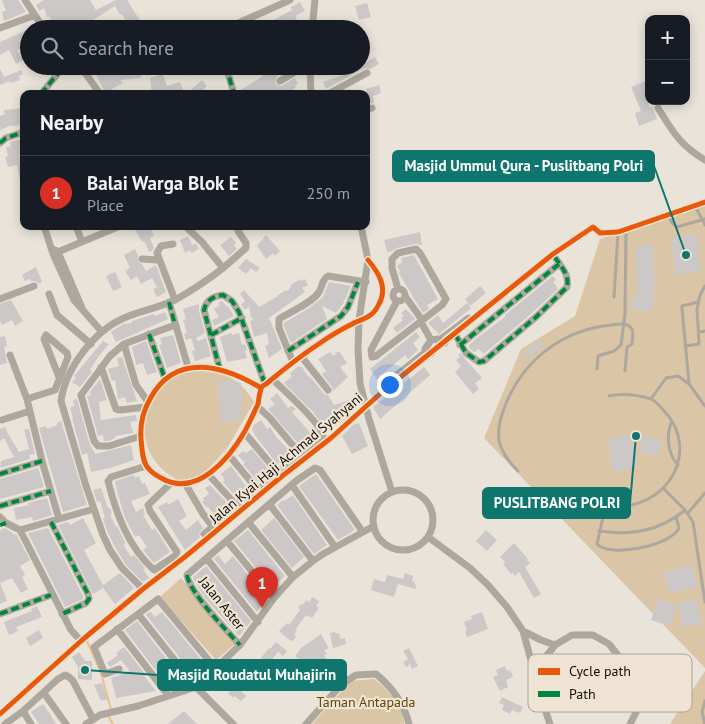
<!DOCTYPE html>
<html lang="en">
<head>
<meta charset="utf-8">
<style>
  body { margin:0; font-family:"PT Sans",sans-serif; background:#20242c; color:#f1f3f6 }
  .controls { position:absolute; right:15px; top:15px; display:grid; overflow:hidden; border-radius:10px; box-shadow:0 2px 12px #0003 }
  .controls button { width:45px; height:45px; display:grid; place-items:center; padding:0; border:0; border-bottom:1px solid #363941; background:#171b24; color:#f1f3f6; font:25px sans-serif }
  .you { position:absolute; left:389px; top:384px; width:18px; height:18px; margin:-12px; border:4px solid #fff; border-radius:50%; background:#1a73e8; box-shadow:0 0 0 8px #1a73e833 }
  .badge { display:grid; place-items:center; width:32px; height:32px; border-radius:50%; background:#d93025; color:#fff; font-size:16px; font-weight:700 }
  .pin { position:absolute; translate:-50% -41px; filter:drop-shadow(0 1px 2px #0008) }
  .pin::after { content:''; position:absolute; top:26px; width:18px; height:15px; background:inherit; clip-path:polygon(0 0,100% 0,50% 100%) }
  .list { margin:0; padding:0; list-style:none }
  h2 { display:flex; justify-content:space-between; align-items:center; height:65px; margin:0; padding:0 20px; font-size:21px }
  h2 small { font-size:16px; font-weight:400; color:#9ea1a6 }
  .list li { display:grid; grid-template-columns:32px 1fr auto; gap:15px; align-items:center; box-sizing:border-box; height:75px; padding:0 20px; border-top:1px solid #363941 }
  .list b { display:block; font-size:19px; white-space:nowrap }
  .list p { margin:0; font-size:16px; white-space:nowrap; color:#9ea1a6 }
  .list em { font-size:16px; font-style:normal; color:#9ea1a6 }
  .icon { flex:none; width:28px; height:28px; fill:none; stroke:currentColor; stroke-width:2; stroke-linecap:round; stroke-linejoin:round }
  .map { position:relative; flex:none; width:705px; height:724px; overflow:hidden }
  .search { position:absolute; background:#171b24; box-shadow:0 2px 12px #0003; left:20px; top:20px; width:350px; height:55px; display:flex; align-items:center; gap:12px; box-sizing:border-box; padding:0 18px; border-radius:28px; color:#9ea1a6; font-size:19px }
  .panel { position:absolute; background:#171b24; box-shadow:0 2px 12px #0003; left:20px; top:90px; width:350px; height:140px; border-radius:10px }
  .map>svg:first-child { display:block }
  .green { fill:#dac5a6 }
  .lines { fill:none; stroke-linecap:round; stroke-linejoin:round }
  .stream { stroke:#e6c28d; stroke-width:2 }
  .building { fill:#ccc8c7 }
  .service { stroke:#aea79d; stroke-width:3 }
  .minor { stroke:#aea79d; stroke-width:7 }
  .quiet { stroke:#00873e; stroke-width:4; stroke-dasharray:8 4; stroke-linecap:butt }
  .cycleway-casing { stroke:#efe4d3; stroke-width:8 }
  .cycleway { stroke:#e8590c; stroke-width:5 }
  .labels { text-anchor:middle; stroke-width:4.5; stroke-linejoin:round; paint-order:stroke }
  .street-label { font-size:14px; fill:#130f0a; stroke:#efe4d3 }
  .park-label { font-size:14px; fill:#644409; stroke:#efe4d3 }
  .key { fill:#efe4d3; stroke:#ada497; stroke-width:1 }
  .key-label { font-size:14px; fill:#130f0a }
  .leader { fill:none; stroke:#0f766e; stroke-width:2 }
  .callout-dot { fill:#0f766e; stroke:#efe4d3; stroke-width:2 }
  .callout { fill:#0f766e; stroke:#0f766e; stroke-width:2 }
  .callout-label { font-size:15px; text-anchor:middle; font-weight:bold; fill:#fff }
</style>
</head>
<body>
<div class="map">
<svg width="705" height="724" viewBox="0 0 705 724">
  <rect width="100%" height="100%" fill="#e9e3d9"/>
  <path class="green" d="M 705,206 L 705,668 L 484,438 L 521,349 L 575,316 L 600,239 Z
    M 192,370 C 220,369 239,377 254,402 L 228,447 L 202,476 L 185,483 C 127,461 133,386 192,370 Z
    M 181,578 L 235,644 L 216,660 L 160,597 Z
    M 705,671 L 705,724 L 670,724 Z
    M 374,679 C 387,689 404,706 404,724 L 312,724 L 351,681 Z"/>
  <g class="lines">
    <path class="stream" d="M 86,639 L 100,670 L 111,709
      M 108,716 L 113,724"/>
  </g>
  <path class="building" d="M 2,0 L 18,0 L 26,12 L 4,21 L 2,11 L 6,11 Z
    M 44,0 L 90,0 L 96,10 L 116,0 L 127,0 L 141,22 L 130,28 L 122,14 L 120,15 L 115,6 L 90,22 L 94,29 L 56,29 L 49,16 L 47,17 L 44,8 L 39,11 L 36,5 Z
    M 300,2 L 305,11 L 295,16 L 302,29 L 257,29 L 292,10 L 291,7 Z
    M 367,3 L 371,17 L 359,20 L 355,6 Z
    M 29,29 L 29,46 L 17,50 L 23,60 L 16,64 L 9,50 L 0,55 L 0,42 Z
    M 375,57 L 379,64 L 370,69 L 364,68 L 326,89 L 323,82 L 349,73 L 348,71 L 361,66 Z
    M 95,66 L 135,66 L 134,71 L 140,74 L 141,78 L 121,80 L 123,83 L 105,93 L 95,72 L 98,71 Z
    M 263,66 L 294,66 L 277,76 L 275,82 L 277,85 L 281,86 L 295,78 L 298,84 L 295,85 L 296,87 L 288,94 L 239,94 L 239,91 L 263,76 L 261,73 L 265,71 Z
    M 0,69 L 4,77 L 21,70 L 23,74 L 19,76 L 20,80 L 10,83 L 9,81 L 0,85 Z
    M 163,74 L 167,86 L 180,82 L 185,94 L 152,94 L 150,78 Z
    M 202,80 L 207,86 L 204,89 L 209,94 L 186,94 Z
    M 649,80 L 649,108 L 652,106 L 657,119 L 639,126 L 635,113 L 641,111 L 631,87 Z
    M 379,85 L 381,93 L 373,96 L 374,103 L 366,104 L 366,89 Z
    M 24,108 L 24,125 L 9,126 L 0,130 L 0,116 L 5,114 L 4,110 Z
    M 24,138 L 24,186 L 21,186 L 17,165 L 8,167 L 5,157 L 8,156 L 6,147 L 11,146 L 10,142 Z
    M 138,226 L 149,226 L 154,236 L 150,238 L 154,248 L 152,251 L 149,252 L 144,241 L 142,242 L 134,228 Z
    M 420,232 L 422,245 L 415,244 L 397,248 L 392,251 L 387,252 L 384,240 Z
    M 696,234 L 701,272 L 676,275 L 671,238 Z
    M 266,235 L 280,251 L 275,256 L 273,253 L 266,259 L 257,246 Z
    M 188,236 L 192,245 L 196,243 L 199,249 L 191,253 L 190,250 L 185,253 L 180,240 Z
    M 231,237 L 236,243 L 234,245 L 237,249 L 229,256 L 220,245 Z
    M 636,245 L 653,245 L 655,291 L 652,311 L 630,309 L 632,299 L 637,299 Z
    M 135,249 L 138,256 L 138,262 L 142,264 L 146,271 L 156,265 L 166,292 L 157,297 L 153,289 L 157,287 L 152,278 L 141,284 L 137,276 L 131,280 L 125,271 L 130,268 L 124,255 Z
    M 414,255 L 438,299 L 427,305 L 429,309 L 423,313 L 406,285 L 399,274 L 400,271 L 397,266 L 402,262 L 401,258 Z
    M 246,259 L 260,268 L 256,272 L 251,268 L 246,274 L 238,268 Z
    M 36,267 L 42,282 L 39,284 L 35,281 L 31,281 L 29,279 L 25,281 L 22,275 Z
    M 115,272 L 122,287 L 113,291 L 106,276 Z
    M 553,276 L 556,280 L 553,282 L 558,289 L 532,313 L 484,354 L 479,349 L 474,352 L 470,349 L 468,346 L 477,338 L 505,317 L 505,315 Z
    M 301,279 L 302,281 L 305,279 L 308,285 L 302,288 L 305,292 L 269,318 L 282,349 L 269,358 L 265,346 L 269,344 L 267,333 L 254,337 L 250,321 L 254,320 L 251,317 L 249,306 L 245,310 L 241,305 L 245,301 L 240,294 L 244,290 L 259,307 L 278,296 L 278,295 L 286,290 L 288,291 L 292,284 Z
    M 329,282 L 351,286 L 343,304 L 336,313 L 322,306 L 327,319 L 291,343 L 284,327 L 284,323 L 309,308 L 323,297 Z
    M 480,286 L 486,293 L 470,306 L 465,299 Z
    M 11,300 L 23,321 L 15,326 L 12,320 L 2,325 L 0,321 L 0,304 Z
    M 222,301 L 227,307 L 228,306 L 234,316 L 214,326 L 212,320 L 219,317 L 214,309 L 220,305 L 218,302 Z
    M 467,303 L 471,308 L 439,334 L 428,323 L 438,315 L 443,323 Z
    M 199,304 L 199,311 L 205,333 L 196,338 L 198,341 L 206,338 L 211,356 L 195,361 L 192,351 L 195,350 L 191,338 L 186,340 L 184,334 L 187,333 L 183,320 L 186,319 L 183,309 Z
    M 406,309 L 415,319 L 397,333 L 393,328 L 403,320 L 401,318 L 404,316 L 401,313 Z
    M 165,312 L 168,319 L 116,342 L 111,332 L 123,324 L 132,323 L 132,321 L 154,314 L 155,316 Z
    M 416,332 L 420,337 L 413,343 L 418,350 L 408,359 L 405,355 L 377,379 L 370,369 Z
    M 231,333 L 232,335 L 239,333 L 242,345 L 245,344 L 247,350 L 245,351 L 247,358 L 227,362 L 220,337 Z
    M 173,335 L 181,363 L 167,368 L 159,345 L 162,344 L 160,338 Z
    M 5,336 L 7,346 L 4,347 L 7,363 L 0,365 L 0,337 Z
    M 540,340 L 544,346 L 527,358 L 523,353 Z
    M 103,341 L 109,344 L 98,357 L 90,370 L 92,372 L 80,387 L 72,382 L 76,378 L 74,376 Z
    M 146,341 L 157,372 L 147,375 L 143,363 L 136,365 L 132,347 Z
    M 339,351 L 347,363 L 340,367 L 348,377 L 333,391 L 332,387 L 322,374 L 326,371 L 318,359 L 330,352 L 333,356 Z
    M 460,353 L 482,378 L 475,383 L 479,389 L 473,394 L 455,372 L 461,366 L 456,360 L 460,357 L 458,354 Z
    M 122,357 L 137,401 L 127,403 L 125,397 L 118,399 L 115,380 L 112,381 L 108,369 L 119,366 L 117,358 Z
    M 298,366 L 302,367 L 307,375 L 313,380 L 324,394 L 328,395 L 334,405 L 350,400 L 352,407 L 344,410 L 348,416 L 341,422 L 334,425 L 333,423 L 326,429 L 313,412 L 284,383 L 292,376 L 290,374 Z
    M 424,367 L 430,375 L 380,419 L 373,407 Z
    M 100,379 L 107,400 L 99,402 L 101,420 L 136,415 L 137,421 L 130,422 L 133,433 L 115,436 L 115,438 L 108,441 L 104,441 L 103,435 L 98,436 L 87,396 L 92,395 L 89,393 Z
    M 233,380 L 241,383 L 243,399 L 241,399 L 241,420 L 221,422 L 220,401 L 219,402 L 217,381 Z
    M 277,393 L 288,408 L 292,406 L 296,409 L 292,412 L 313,436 L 301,447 L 268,409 L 275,404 L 270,399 Z
    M 75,399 L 77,399 L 89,442 L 95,454 L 131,445 L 134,460 L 110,468 L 91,472 L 87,453 L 82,455 L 72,418 L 73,418 L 70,407 L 75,406 L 73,401 Z
    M 261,420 L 267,429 L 270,427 L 276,437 L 293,454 L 285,461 L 284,460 L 277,464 L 255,435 L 252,429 L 254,425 Z
    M 61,421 L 87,505 L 63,512 L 39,428 L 46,426 L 47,429 L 57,425 L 57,423 Z
    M 359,423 L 368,446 L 352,454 L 342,436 L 353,425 Z
    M 6,427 L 7,432 L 19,452 L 29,449 L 24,430 L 29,429 L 35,454 L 29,455 L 30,459 L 0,468 L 1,461 L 14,457 L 4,438 L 0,441 L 0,429 Z
    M 631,434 L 637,467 L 613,471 L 608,438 Z
    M 643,436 L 661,440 L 658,456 L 639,452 Z
    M 252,449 L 271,472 L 258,482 L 243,464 L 245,463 L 238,455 L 244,451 L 246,453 Z
    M 231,466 L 249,490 L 238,499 L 223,482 L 225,480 L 221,474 Z
    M 38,468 L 44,487 L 0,499 L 0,479 Z
    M 316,474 L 355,530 L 338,540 L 299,486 Z
    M 134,475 L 135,478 L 139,476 L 142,484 L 145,483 L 150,494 L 131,501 L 136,512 L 143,508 L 145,514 L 143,515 L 152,530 L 155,528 L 170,552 L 154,563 L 143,550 L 147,547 L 139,535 L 135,537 L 125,518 L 118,495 L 115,481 Z
    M 210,485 L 226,502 L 225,503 L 228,507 L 216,517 L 208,507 L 207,508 L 202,502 L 204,500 L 203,498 L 209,494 L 205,488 Z
    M 101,488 L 108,508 L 110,508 L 112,514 L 110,515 L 116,527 L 117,526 L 125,542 L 124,546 L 131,557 L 134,555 L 145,568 L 143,569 L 149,578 L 143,582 L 126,565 L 115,547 L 108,533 L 103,519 L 105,518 L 100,501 L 97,502 L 93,490 Z
    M 293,495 L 327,545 L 314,554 L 277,505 L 283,500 L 284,501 Z
    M 47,498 L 52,515 L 33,521 L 32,517 L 16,520 L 14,508 L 29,505 L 28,503 Z
    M 178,499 L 187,516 L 179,521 L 186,530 L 198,520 L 203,528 L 199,533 L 200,537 L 185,550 L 158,507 L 167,502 L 168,505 Z
    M 83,518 L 96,543 L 84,550 L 103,585 L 120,573 L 134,588 L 115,604 L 103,588 L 93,594 L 58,525 L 68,522 L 70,525 Z
    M 274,518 L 304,557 L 292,568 L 261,530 Z
    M 5,528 L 13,533 L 14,535 L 16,534 L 30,560 L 20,566 L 25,575 L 22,577 L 28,589 L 21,593 L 12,578 L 0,583 L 7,601 L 0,604 L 0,531 Z
    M 48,528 L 83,596 L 83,599 L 65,607 L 28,533 Z
    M 248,530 L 285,576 L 272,587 L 234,541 Z
    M 486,530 L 497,540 L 487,551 L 476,541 Z
    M 514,543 L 528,559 L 527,560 L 530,563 L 525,567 L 541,594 L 534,598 L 519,572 L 515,576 L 513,573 L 511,574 L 503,564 L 505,562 L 500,557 Z
    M 218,555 L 225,564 L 233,556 L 264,595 L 259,600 L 263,603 L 257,612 L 214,559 Z
    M 692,565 L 697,587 L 669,593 L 664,572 Z
    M 206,566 L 251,621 L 239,636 L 205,598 L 194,580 L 193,577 Z
    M 405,573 L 413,576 L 412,581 L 415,583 L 416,589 L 398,584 L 394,597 L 371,590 L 374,579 L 385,582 L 387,575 L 403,579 Z
    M 312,597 L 319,601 L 316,606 L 319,608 L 312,618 L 306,615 L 296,629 L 297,630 L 294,635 L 296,637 L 293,641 L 288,639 L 279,631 L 287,623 L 289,625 L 300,610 L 298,608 L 301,604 L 303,605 L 306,600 L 309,602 Z
    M 658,599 L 677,606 L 670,626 L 651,620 Z
    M 697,600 L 702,624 L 683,627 L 678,603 Z
    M 37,606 L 42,617 L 16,627 L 18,631 L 9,635 L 4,622 L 32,611 L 31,609 Z
    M 150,611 L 155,617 L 162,612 L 204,663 L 191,672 L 146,615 Z
    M 482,612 L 488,629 L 467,637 L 465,631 L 467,630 L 464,622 L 472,619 L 471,616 Z
    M 137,621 L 183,680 L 170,689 L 125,630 Z
    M 39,630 L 43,638 L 30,646 L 26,638 Z
    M 335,632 L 336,634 L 339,633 L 340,639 L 345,638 L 346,644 L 333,648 L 330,633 Z
    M 321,634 L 329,649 L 324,650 L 327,654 L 324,655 L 328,661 L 319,667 L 322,671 L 313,676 L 306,665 L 304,666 L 300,660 L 295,656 L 301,648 Z
    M 276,642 L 287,651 L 283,656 L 278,652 L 268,664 L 261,658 L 269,648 L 270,649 Z
    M 124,647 L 146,675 L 144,676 L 156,691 L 116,698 L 111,678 L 130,671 L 121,660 L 110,667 L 107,663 L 118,655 L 116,653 Z
    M 409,648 L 418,666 L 412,669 L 410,664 L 406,667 L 403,662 L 408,659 L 403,651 Z
    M 79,652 L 85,661 L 92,661 L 92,680 L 78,679 L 78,667 L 72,657 Z
    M 505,666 L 507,671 L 510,670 L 513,677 L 506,680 L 508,687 L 500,691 L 493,677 L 498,675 L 496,670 Z
    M 239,680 L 245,685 L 243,686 L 245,688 L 242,692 L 246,696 L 241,701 L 234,696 L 233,698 L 228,693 Z
    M 102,683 L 108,699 L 101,701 L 94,685 Z
    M 502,697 L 523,707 L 520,713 L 512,710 L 510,714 L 502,710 L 504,705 L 499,703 Z
    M 43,704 L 50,714 L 56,724 L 39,724 L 34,716 L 31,712 Z
    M 184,711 L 197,724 L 168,724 Z"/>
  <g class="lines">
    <path class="service" d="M 695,206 L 705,225
      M 668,215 L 672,223 L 677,227 L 705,219
      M 614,297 L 618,233
      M 699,332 L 705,331
      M 439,338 L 468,316 L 475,317
      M 685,346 L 699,344 L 697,309 L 700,295 L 705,286
      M 597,369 L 598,356 L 614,351 L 621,345 L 625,314 L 626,231
      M 689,383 L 682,309 L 682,306 L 698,302
      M 382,391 L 382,387 L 385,382 L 425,350
      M 609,396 C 623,393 638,395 651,399 L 666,378 L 678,376 L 689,384 L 705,406
      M 651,399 C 657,402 661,407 665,412 C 691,440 681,482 648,499 C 640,503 631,506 622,506 C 616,506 612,505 607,508 L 603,517 L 597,544 C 609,558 671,546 679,528 L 676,517
      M 672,421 C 666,434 667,453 678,465
      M 518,471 C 496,449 494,434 505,406 C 523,360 562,330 611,325 C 618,324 627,322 632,329 C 634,333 632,340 632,344 L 627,347 L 625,371
      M 663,488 L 685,510 L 693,522 L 705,602
      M 583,505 L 604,513
      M 688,513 L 705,493
      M 599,531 C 631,536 660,531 685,510
      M 705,724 L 702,712 L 705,701"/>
    <path class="minor" d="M 25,0 L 44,29
      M 0,28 L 30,17 L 35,16
      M 225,29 L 290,0
      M 312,29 L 315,0
      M 75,66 L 86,74 L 100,94
      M 162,66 C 174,72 193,75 204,66
      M 226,66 L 234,94
      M 310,66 L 311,94
      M 139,69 L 151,66
      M 280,81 L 305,66
      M 41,94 L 64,66
      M 328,94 L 367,73
      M 658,108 C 673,132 680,145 705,160
      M 366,110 L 372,108
      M 0,143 L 6,138 L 24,132
      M 44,226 L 53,254 L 74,300 L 102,332
      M 76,226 L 82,242
      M 361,226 L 368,260 L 359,320 L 358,349 L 360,383 L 369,419 L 392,492
      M 173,244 L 161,246 L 157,253 L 175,300
      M 55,250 L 58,252 L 82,308
      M 53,254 L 120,226
      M 142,259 L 159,260
      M 223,268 L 246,248 L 246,243 L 238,231
      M393 295a6 6 0 1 1 12 0a6 6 0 1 1-12 0Z
      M 49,294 L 57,315 L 91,344
      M 405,296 L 422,320
      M 0,299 L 34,286
      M 397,301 L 371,350 L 372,357 L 376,356 L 442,305 L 446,299 L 420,253 L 416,249 L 398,253 L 392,259 L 392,268 L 398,289
      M 169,302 L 188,367
      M 421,322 L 431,340
      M 149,334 L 165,379
      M 455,334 L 466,353 L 479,362 L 484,361 L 536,317 L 567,287 C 570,273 559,265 553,254
      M 211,335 L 242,318
      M 124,344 L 136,385 L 148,402
      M 460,345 L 559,264
      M 288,351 L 341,316 L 348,307 L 358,282
      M 432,353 L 425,349 L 431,340 L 439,339 L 441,341 L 445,343
      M 10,355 L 27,399 L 42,461 L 59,519
      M 301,356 L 328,390
      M 293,362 L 279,328 L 279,319 C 290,312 312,303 319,292 C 323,286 321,280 328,276 L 366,282
      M 101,367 L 116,409 L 120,410 L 146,407
      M 220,370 L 204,310 C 206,300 214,296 223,295 L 232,301 L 239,312 L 265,384
      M 261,388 C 223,365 175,352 150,399 C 143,411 140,425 141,439 C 142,448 142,461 148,468 C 152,473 157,476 163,479 C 197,497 229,459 245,431 C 249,423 254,413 258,404 C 259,399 259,394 261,389 C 261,387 264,385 266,384 C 284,369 303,354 323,341 C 333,334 344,328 356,322 C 360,320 365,319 369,316 C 373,314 377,308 379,304 C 388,288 379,273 368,260
      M 27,399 L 55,390 L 68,357 L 67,353 L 46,335 L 44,339 L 59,377
      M 257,406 L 269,417 L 301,455
      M 2,420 L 30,411
      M 244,432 L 278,473
      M 141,436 L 109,446 L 98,446 L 94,441 L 81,395 L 110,356 L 124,344 L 175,325
      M 228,454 L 257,489
      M 146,466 L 111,477 L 108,481 C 116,513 128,547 154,570 L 175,556 L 177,552 L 150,511 L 148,505 L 171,483
      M 0,474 L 42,461
      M 208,474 L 237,506
      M 186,485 L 203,514 L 213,527
      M 292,485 L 335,547
      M373 520a30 30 0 1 1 60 0a30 30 0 1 1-60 0Z
      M 270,505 L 313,561
      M 0,506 L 51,491
      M 0,517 L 6,523 L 20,530 L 71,630 L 81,641
      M 51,522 L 88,594 L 89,599 L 86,603 L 62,614
      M 249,523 L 293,577
      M 20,530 L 94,509
      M 204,534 L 323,436 C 321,424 283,389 272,379
      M 428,537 L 470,568 L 488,585 L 507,607 L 523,631 L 542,700 L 550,724
      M 227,541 L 274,598
      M 207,559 L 258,622
      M 143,589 L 122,568 L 110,550 L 103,535 L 86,486 L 61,401 C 65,369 94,331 124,318 C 140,311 158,308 175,300 C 191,291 208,280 223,268 L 202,242 L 185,226
      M 0,614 L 51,595
      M 138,614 L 196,687 L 233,724
      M 117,629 L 168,695
      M 523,631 L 541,640 L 555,645 L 572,635 L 593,635 L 609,644 L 638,681 L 642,692 L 642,701 L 630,724
      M 240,645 C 227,631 189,592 187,575 L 296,481 L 315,468 L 320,470 L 362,531
      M 119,669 L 105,674 L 94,647 L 158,599 L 215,668
      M 535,671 L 555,645
      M 44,693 L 66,724
      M 23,711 L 31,724
      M 0,714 L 81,641 L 143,589 L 186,556 L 281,477 L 331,438 L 382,392 L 553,254 L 593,227 L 600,233 L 618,232 L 705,202
      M 5,724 L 23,711 L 58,679 L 65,675 L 69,677 L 73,681 L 93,719
      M 86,724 L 100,715 L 138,706 L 196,687 L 240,645 L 274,598 L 293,577 L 313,561 L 323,554 L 374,526
      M 306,724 L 342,684 L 356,675 L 376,674 C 393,688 404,703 409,724"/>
    <path class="quiet" d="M 162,66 C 174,72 193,75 204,66
      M 226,66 L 234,94
      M 139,69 L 151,66
      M 41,94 L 64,66
      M 0,143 L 6,138 L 24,132
      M 169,302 L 175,325
      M 149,334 L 165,379
      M 455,334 L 466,353 L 479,362 L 484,361 L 536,317 L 567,287 C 570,273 559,265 553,254
      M 211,335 L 242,318
      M 460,345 L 559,264
      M 288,351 L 341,316 L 348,307 L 358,282
      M 220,370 L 204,310 C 206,300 214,296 223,295 L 232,301 L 239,312 L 265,384
      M 0,474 L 42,461
      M 0,506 L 51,491
      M 51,522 L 88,594 L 89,599 L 86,603 L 62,614
      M 0,525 L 6,523
      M 187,575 C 189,592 227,631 240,645
      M 0,614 L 51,595"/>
    <defs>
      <path id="cycleway" d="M 261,388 C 223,365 175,352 150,399 C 143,411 140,425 141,439 C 142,448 142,461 148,468 C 152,473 157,476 163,479 C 197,497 229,459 245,431 C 249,423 254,413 258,404 C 259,399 259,394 261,389 C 261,387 264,385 266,384 C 284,369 303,354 323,341 C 333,334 344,328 356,322 C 360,320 365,319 369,316 C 373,314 377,308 379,304 C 388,288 379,273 368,260
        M 0,714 L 81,641 L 143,589 L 186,556 L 281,477 L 331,438 L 382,392 L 553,254 L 593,227 L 600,233 L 618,232 L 705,202"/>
    </defs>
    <use href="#cycleway" class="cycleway-casing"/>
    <use href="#cycleway" class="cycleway"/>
  </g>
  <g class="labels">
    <g class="street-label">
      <text transform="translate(286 458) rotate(-40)" y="5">Jalan Kyai Haji Achmad Syahyani</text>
      <text transform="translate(222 603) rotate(51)" y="5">Jalan Aster</text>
    </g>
    <g class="park-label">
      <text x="366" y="707">Taman Antapada</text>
    </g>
  </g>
  <rect x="528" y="654" width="164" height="58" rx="8" class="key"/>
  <rect x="538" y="668" width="22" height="7" fill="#e8590c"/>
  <rect x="538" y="691" width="22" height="6" fill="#00873e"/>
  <g class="key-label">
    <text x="569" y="676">Cycle path</text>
    <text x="569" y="699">Path</text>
  </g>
  <path class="leader" d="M686 255L654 166M636 436L630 503M85 670L158 675"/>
  <g class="callout-dot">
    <circle cx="686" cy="255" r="5"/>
    <circle cx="636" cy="436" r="5"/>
    <circle cx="85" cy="670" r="5"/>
  </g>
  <g class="callout">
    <rect x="393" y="151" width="261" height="30" rx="5"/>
    <rect x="483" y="488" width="147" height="30" rx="5"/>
    <rect x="158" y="660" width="188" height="30" rx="5"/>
  </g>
  <g class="callout-label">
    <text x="524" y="171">Masjid Ummul Qura - Puslitbang Polri</text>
    <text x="557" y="508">PUSLITBANG POLRI</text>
    <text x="252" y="680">Masjid Roudatul Muhajirin</text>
  </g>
</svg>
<div class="controls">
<button>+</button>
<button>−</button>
</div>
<div class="you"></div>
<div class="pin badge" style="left:262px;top:608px">1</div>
<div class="search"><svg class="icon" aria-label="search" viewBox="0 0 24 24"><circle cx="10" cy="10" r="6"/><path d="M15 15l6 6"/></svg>Search here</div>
<section class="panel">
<h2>Nearby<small></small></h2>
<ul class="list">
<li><span class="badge">1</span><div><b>Balai Warga Blok E</b><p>Place</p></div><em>250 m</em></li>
</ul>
</section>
</div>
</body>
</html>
